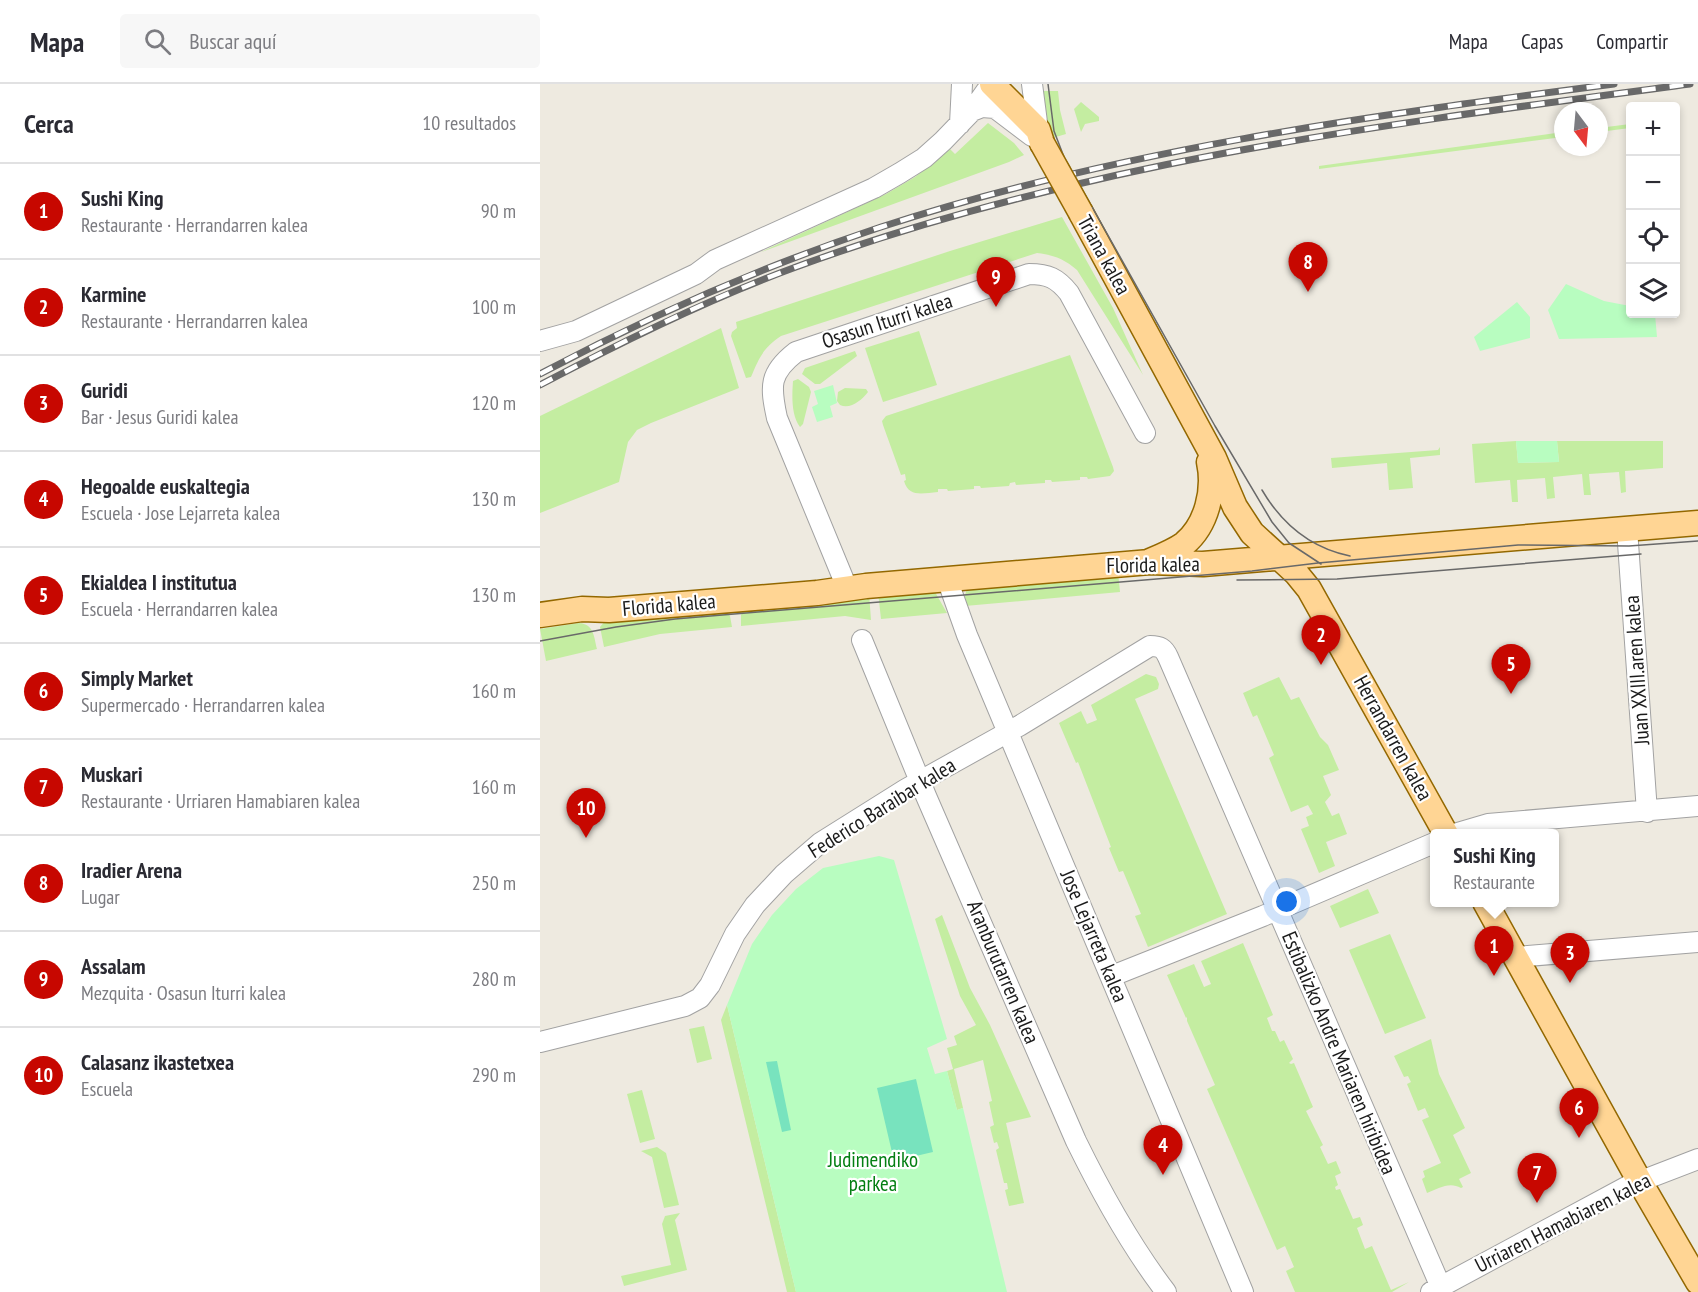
<!DOCTYPE html>
<html lang="es">
<head>
<meta charset="utf-8">
<style>
  body { margin:0; font-family:"PT Sans Narrow",sans-serif; background:#f7f7f7; color:#2b2b33 }
  .controls { position:absolute; right:18px; top:18px; display:grid; overflow:hidden; border-radius:6px; box-shadow:0 3px 9px #0003 }
  .controls button { width:54px; height:54px; display:grid; place-items:center; padding:0; border:0; border-bottom:2px solid #e1e1e2; background:#fff; color:#2b2b33; font:30px sans-serif }
  .compass { position:absolute; left:1014px; top:18px; width:54px; height:54px; border-radius:50%; background:#fff; box-shadow:0 3px 9px #0003; rotate:164deg }
  .you { position:absolute; left:747px; top:818px; width:21px; height:21px; margin:-15px; border:4px solid #fff; border-radius:50%; background:#1a73e8; box-shadow:0 0 0 9px #1a73e833 }
  .badge { display:grid; place-items:center; width:39px; height:39px; border-radius:50%; background:#c70700; color:#fff; font-size:20px; font-weight:700 }
  .pin { position:absolute; translate:-50% -50px; filter:drop-shadow(0 2px 3px #0008) }
  .pin::after { content:''; position:absolute; top:32px; width:21px; height:18px; background:inherit; clip-path:polygon(0 0,100% 0,50% 100%) }
  .popup { position:absolute; left:890px; top:745px; width:129px; height:78px; box-sizing:border-box; display:grid; place-content:center; border-radius:6px; background:#fff; filter:drop-shadow(0 2px 4px #0005); font-size:20px; white-space:nowrap; color:#7c7c81 }
  .popup b { font-size:22px; color:#2b2b33 }
  .popup::after { content:''; position:absolute; left:50%; top:100%; margin-left:-12px; border:12px solid transparent; border-top-color:#fff }
  .list { margin:0; padding:0; list-style:none }
  h2 { display:flex; justify-content:space-between; align-items:center; height:78px; margin:0; padding:0 24px; font-size:26px }
  h2 small { font-size:20px; font-weight:400; color:#7c7c81 }
  .list li { display:grid; grid-template-columns:39px 1fr auto; gap:18px; align-items:center; box-sizing:border-box; height:96px; padding:0 24px; border-top:2px solid #e1e1e2 }
  .list b { display:block; font-size:22px; white-space:nowrap }
  .list p { margin:0; font-size:20px; white-space:nowrap; color:#7c7c81 }
  .list em { font-size:20px; font-style:normal; color:#7c7c81 }
  .icon { flex:none; width:33px; height:33px; fill:none; stroke:currentColor; stroke-width:2; stroke-linecap:round; stroke-linejoin:round }
  .map { position:relative; flex:none; width:1158px; height:1208px; overflow:hidden }
  header { display:flex; align-items:center; gap:36px; box-sizing:border-box; height:84px; padding:0 30px; background:#fff; border-bottom:2px solid #e1e1e2 }
  header strong { font-size:28px }
  nav { display:flex; gap:33px; margin-inline-start:auto; font-size:21px }
  .search { width:420px; height:54px; background:#f7f7f7; display:flex; align-items:center; gap:15px; box-sizing:border-box; padding:0 21px; border-radius:6px; color:#7c7c81; font-size:22px }
  main { display:flex }
  aside { flex:1; background:#fff }
  .map>svg:first-child { display:block }
  .grass { fill:#c4eda1 }
  .park { fill:#b8fdc0 }
  .pitch { fill:#78e3be }
  .lines { fill:none; stroke-linecap:round; stroke-linejoin:round }
  .minor-casing { stroke:#a2a2a2; stroke-width:22 }
  .major-casing { stroke:#936800; stroke-width:27 }
  .minor { stroke:#fff; stroke-width:20 }
  .major { stroke:#ffd594; stroke-width:24 }
  .tram { stroke:#696969; stroke-width:1.5 }
  .rail-casing { stroke:#696969; stroke-width:7 }
  .rail { stroke:#fff; stroke-width:4.5; stroke-dasharray:14; stroke-linecap:butt }
  .major-bridge-casing { stroke:#936800; stroke-width:27; stroke-linecap:butt }
  .major-bridge { stroke:#ffd594; stroke-width:24 }
  .labels { text-anchor:middle; stroke-width:4.5; stroke-linejoin:round; paint-order:stroke }
  .street-label { font-size:21px; fill:#1b1b1b; stroke:#fff }
  .park-label { font-size:21px; fill:#047f13; stroke:#fff }
</style>
</head>
<body>
<header>
<strong>Mapa</strong>
<div class="search"><svg class="icon" aria-label="search" viewBox="0 0 24 24"><circle cx="10" cy="10" r="6"/><path d="M15 15l6 6"/></svg>Buscar aquí</div>
<nav><a>Mapa</a><a>Capas</a><a>Compartir</a></nav>
</header>
<main>
<aside>
<h2>Cerca<small>10 resultados</small></h2>
<ul class="list">
<li><span class="badge">1</span><div><b>Sushi King</b><p>Restaurante · Herrandarren kalea</p></div><em>90 m</em></li>
<li><span class="badge">2</span><div><b>Karmine</b><p>Restaurante · Herrandarren kalea</p></div><em>100 m</em></li>
<li><span class="badge">3</span><div><b>Guridi</b><p>Bar · Jesus Guridi kalea</p></div><em>120 m</em></li>
<li><span class="badge">4</span><div><b>Hegoalde euskaltegia</b><p>Escuela · Jose Lejarreta kalea</p></div><em>130 m</em></li>
<li><span class="badge">5</span><div><b>Ekialdea I institutua</b><p>Escuela · Herrandarren kalea</p></div><em>130 m</em></li>
<li><span class="badge">6</span><div><b>Simply Market</b><p>Supermercado · Herrandarren kalea</p></div><em>160 m</em></li>
<li><span class="badge">7</span><div><b>Muskari</b><p>Restaurante · Urriaren Hamabiaren kalea</p></div><em>160 m</em></li>
<li><span class="badge">8</span><div><b>Iradier Arena</b><p>Lugar</p></div><em>250 m</em></li>
<li><span class="badge">9</span><div><b>Assalam</b><p>Mezquita · Osasun Iturri kalea</p></div><em>280 m</em></li>
<li><span class="badge">10</span><div><b>Calasanz ikastetxea</b><p>Escuela</p></div><em>290 m</em></li>
</ul>
</aside>
<div class="map">
<svg width="1158" height="1208" viewBox="0 0 1158 1208">
  <rect width="100%" height="100%" fill="#eeeae0"/>
  <path class="grass" d="M 500,7 L 518,7 L 520,26 L 526,50 L 509,55 Z
    M 541,18 L 559,33 L 559,37 L 545,40 L 541,48 L 534,25 Z
    M 448,39 L 474,59 L 484,71 L 469,78 L 221,168 L 346,110 L 375,93 L 410,65 L 415,70 Z
    M 1090,40 L 1090,44 L 1059,48 L 1059,44 Z
    M 1023,48 L 1023,53 L 779,85 L 779,82 Z
    M 522,133 L 573,224 L 603,291 L 537,186 C 524,175 514,171 497,169 L 241,252 C 223,264 219,274 211,293 L 206,294 L 191,252 L 192,248 L 197,244 L 196,238 L 410,167 Z
    M 181,244 L 199,304 L 111,339 L 97,346 L 88,358 L 79,398 L 0,429 L 0,332 Z
    M 379,247 L 397,301 L 343,318 L 325,264 Z
    M 315,267 L 317,272 L 280,300 L 275,300 L 262,290 L 265,284 Z
    M 530,271 L 573,383 L 574,387 L 570,392 L 548,395 L 547,393 L 540,393 L 540,396 L 512,398 L 511,396 L 505,396 L 505,399 L 476,401 L 475,398 L 470,399 L 469,402 L 441,404 L 440,402 L 434,402 L 434,405 L 408,407 L 407,405 L 398,405 L 398,408 C 383,409 369,414 364,397 L 366,396 L 365,390 L 361,391 L 343,341 L 342,337 L 346,332 Z
    M 258,295 L 269,303 L 271,308 L 263,340 L 260,343 C 251,331 252,311 253,297 Z
    M 305,304 L 326,305 L 328,308 C 322,316 310,326 300,321 L 297,317 L 298,308 Z
    M 976,357 L 978,379 L 1019,378 L 1017,357 L 1123,357 L 1123,384 L 1085,387 L 1086,408 L 1081,409 L 1079,388 L 1049,390 L 1051,411 L 1044,411 L 1042,390 L 1013,393 L 1015,414 L 1007,415 L 1005,394 L 977,396 L 978,418 L 972,418 L 970,396 L 935,399 L 932,360 Z
    M 900,363 L 900,371 L 870,374 L 873,404 L 849,406 L 847,379 L 792,384 L 791,374 L 898,366 Z
    M 578,488 L 580,508 L 425,522 L 425,511 L 427,505 Z
    M 338,508 L 395,508 L 407,529 L 341,535 Z
    M 329,509 L 331,536 L 305,532 L 201,542 L 201,531 L 204,526 Z
    M 186,527 L 190,532 L 192,543 L 120,550 L 64,563 L 60,543 L 66,536 Z
    M 39,539 C 54,540 54,553 57,565 L 6,577 L 0,545 Z
    M 606,590 L 616,593 L 619,600 L 618,605 L 595,615 L 687,830 L 608,863 L 595,832 L 601,830 L 583,787 L 579,788 L 569,764 L 571,763 L 538,678 L 536,679 L 519,639 L 541,627 L 547,640 L 557,636 L 551,621 Z
    M 739,593 L 751,616 L 759,613 L 780,653 L 788,661 L 799,686 L 783,692 L 791,711 L 785,718 L 792,732 L 799,729 L 807,750 L 786,758 L 795,782 L 779,789 L 761,745 L 769,742 L 766,733 L 773,730 L 768,721 L 751,728 L 729,674 L 734,671 L 717,631 L 713,633 L 703,609 Z
    M 828,805 L 839,829 L 800,844 L 790,822 Z
    M 402,831 L 430,904 L 450,941 L 491,1033 L 466,1039 L 484,1119 L 469,1122 L 465,1106 L 468,1105 L 467,1099 L 464,1099 L 456,1066 L 459,1064 L 457,1058 L 454,1059 L 450,1043 L 454,1041 L 449,1018 L 452,1017 L 443,976 L 414,985 L 423,1024 L 417,1026 L 407,987 L 413,985 L 407,964 L 417,961 L 414,952 L 436,941 L 420,912 L 395,835 Z
    M 850,850 L 886,934 L 845,950 L 809,866 Z
    M 703,859 L 733,931 L 727,934 L 732,947 L 735,947 L 740,958 L 744,956 L 753,975 L 749,979 L 751,980 L 754,979 L 773,1023 L 766,1027 L 783,1061 L 780,1063 L 788,1080 L 796,1077 L 801,1089 L 795,1092 L 798,1101 L 795,1103 L 796,1106 L 800,1105 L 813,1135 L 820,1133 L 823,1141 L 817,1144 L 825,1165 L 832,1162 L 851,1206 L 869,1198 L 852,1208 L 755,1208 L 746,1187 L 754,1183 L 745,1162 L 737,1166 L 667,1005 L 675,1001 L 647,937 L 647,933 L 646,934 L 627,891 L 654,880 L 664,903 L 671,900 L 661,877 Z
    M 187,921 L 256,1208 L 247,1208 L 181,936 Z
    M 164,942 L 172,975 L 157,979 L 149,945 Z
    M 891,955 L 899,990 L 925,1044 L 913,1051 L 931,1089 L 919,1095 L 923,1103 L 921,1104 C 909,1097 898,1105 887,1109 L 882,1095 L 885,1093 L 883,1087 L 901,1079 L 882,1036 L 889,1033 L 885,1024 L 878,1027 L 867,1000 L 871,998 L 868,992 L 864,993 L 854,972 Z
    M 102,1006 L 115,1055 L 100,1059 L 87,1010 Z
    M 117,1063 L 126,1069 L 139,1121 L 124,1124 L 112,1073 L 101,1067 Z
    M 140,1129 L 135,1136 L 147,1186 L 84,1202 L 81,1192 L 131,1181 L 122,1140 L 125,1132 Z"/>
  <path class="park" d="M 1026,200 L 1064,217 L 1090,222 L 1090,230 L 1115,230 L 1117,253 L 1019,255 L 1008,226 Z
    M 977,218 L 990,233 L 990,254 L 940,267 L 934,253 Z
    M 293,301 L 297,319 L 290,322 L 293,333 L 277,338 L 272,323 L 278,320 L 274,307 Z
    M 976,357 L 1017,357 L 1019,378 L 978,379 Z
    M 339,772 L 354,776 L 407,955 L 387,964 L 395,990 L 407,987 L 417,1026 L 423,1024 L 467,1208 L 256,1208 L 187,921 L 212,860 L 232,831 L 256,805 L 283,784 Z"/>
  <path class="pitch" d="M 237,977 L 251,1046 L 242,1048 L 226,978 Z
    M 376,995 L 393,1068 L 354,1077 L 337,1004 Z"/>
  <g class="lines">
    <defs>
      <path id="minor" d="M 492,0 L 498,46
        M 432,27 L 442,23 L 455,24 L 492,52
        M 420,40 L 422,0
        M 0,257 L 36,247 L 156,190 L 175,176 L 334,104 L 360,89 L 384,74 L 403,57 L 432,27 L 451,0
        M 1087,445 L 1107,728
        M 407,495 L 427,551 L 703,1208
        M 306,505 L 303,494 L 237,334 C 230,302 229,289 256,268 L 489,190 C 508,190 517,194 529,209 L 605,349
        M 322,556 L 386,712 L 536,1057 C 562,1110 590,1161 626,1208
        M 914,750 L 948,740 L 1158,722
        M 976,873 L 1158,858
        M 572,892 L 723,832 L 894,759
        M 0,958 L 145,922 L 160,914 L 170,901 L 195,850 L 215,821 L 244,790 L 280,759 L 366,705 L 479,642 L 610,562 C 620,562 624,564 628,573 L 903,1208
        M 891,1208 L 1088,1102 L 1158,1075"/>
      <path id="major" d="M 452,0 L 498,46 L 502,59
        M 541,129 L 674,374 L 695,423 L 712,449 L 756,489 L 769,505 L 906,750
        M 610,477 C 622,472 634,467 644,460 C 667,441 675,406 669,378
        M 0,531 L 42,525 L 69,526 L 277,509 L 326,502 L 610,478 L 663,480 L 1158,439
        M 945,818 L 1100,1098 L 1158,1198"/>
    </defs>
    <use href="#minor" class="minor-casing"/>
    <use href="#major" class="major-casing"/>
    <use href="#minor" class="minor"/>
    <use href="#major" class="major"/>
    <path class="tram" d="M 508,0 L 514,47 L 524,73 L 675,342 L 732,438 L 749,459 L 781,480
      M 722,406 C 742,440 771,464 810,472
      M 697,496 L 797,495 L 1101,470
      M 0,557 L 76,543 L 135,535 L 712,487 L 778,479 L 978,461 L 1089,462 L 1158,457"/>
    <defs>
      <path id="rail" d="M 0,290 C 109,232 223,182 341,143 C 578,66 827,32 1074,0
        M 0,301 C 83,257 168,215 256,183 C 545,77 847,40 1150,0"/>
    </defs>
    <use href="#rail" class="rail-casing"/>
    <use href="#rail" class="rail"/>
    <defs>
      <path id="major-bridge" d="M 502,59 L 541,129"/>
    </defs>
    <use href="#major-bridge" class="major-bridge-casing"/>
    <use href="#major-bridge" class="major-bridge"/>
  </g>
  <g class="labels">
    <g class="street-label">
      <text transform="translate(564 171) rotate(61)" y="7">Triana kalea</text>
      <text transform="translate(347 237) rotate(-18)" y="7">Osasun Iturri kalea</text>
      <text transform="translate(613 481) rotate(-1)" y="7">Florida kalea</text>
      <text transform="translate(129 521) rotate(-5)" y="7">Florida kalea</text>
      <text transform="translate(1097 586) rotate(-94)" y="7">Juan XXIII.aren kalea</text>
      <text transform="translate(853 654) rotate(61)" y="7">Herrandarren kalea</text>
      <text transform="translate(342 724) rotate(-32)" y="7">Federico Baraibar kalea</text>
      <text transform="translate(554 852) rotate(67)" y="7">Jose Lejarreta kalea</text>
      <text transform="translate(463 888) rotate(67)" y="7">Aranburutarren kalea</text>
      <text transform="translate(799 969) rotate(67)" y="7">Estibalizko Andre Mariaren hiribidea</text>
      <text transform="translate(1023 1139) rotate(-27)" y="7">Urriaren Hamabiaren kalea</text>
    </g>
    <g class="park-label">
      <text x="333" y="1083">Judimendiko<tspan x="333" dy="24">parkea</tspan></text>
    </g>
  </g>
</svg>
<div class="controls">
<button>+</button>
<button>−</button>
<button><svg class="icon" aria-label="locate" viewBox="0 0 24 24"><circle cx="12" cy="12" r="6"/><path d="M12 2v4M12 18v4M2 12h4M18 12h4"/></svg></button>
<button><svg class="icon" aria-label="layers" viewBox="0 0 24 24"><path d="M12 4l9 5-9 5-9-5zM3 14l9 5 9-5"/></svg></button>
</div>
<svg class="compass" viewBox="-18 -18 36 36"><path d="M0-13l5 13h-10z" fill="#e53935"/><path d="M0 13l5-13h-10z" fill="#7c7c81"/></svg>
<div class="you"></div>
<div class="pin badge" style="left:954px;top:892px">1</div>
<div class="popup"><b>Sushi King</b>Restaurante</div>
<div class="pin badge" style="left:781px;top:581px">2</div>
<div class="pin badge" style="left:1030px;top:899px">3</div>
<div class="pin badge" style="left:623px;top:1091px">4</div>
<div class="pin badge" style="left:971px;top:610px">5</div>
<div class="pin badge" style="left:1039px;top:1054px">6</div>
<div class="pin badge" style="left:997px;top:1119px">7</div>
<div class="pin badge" style="left:768px;top:208px">8</div>
<div class="pin badge" style="left:456px;top:223px">9</div>
<div class="pin badge" style="left:46px;top:754px">10</div>
</div>
</main>
</body>
</html>
